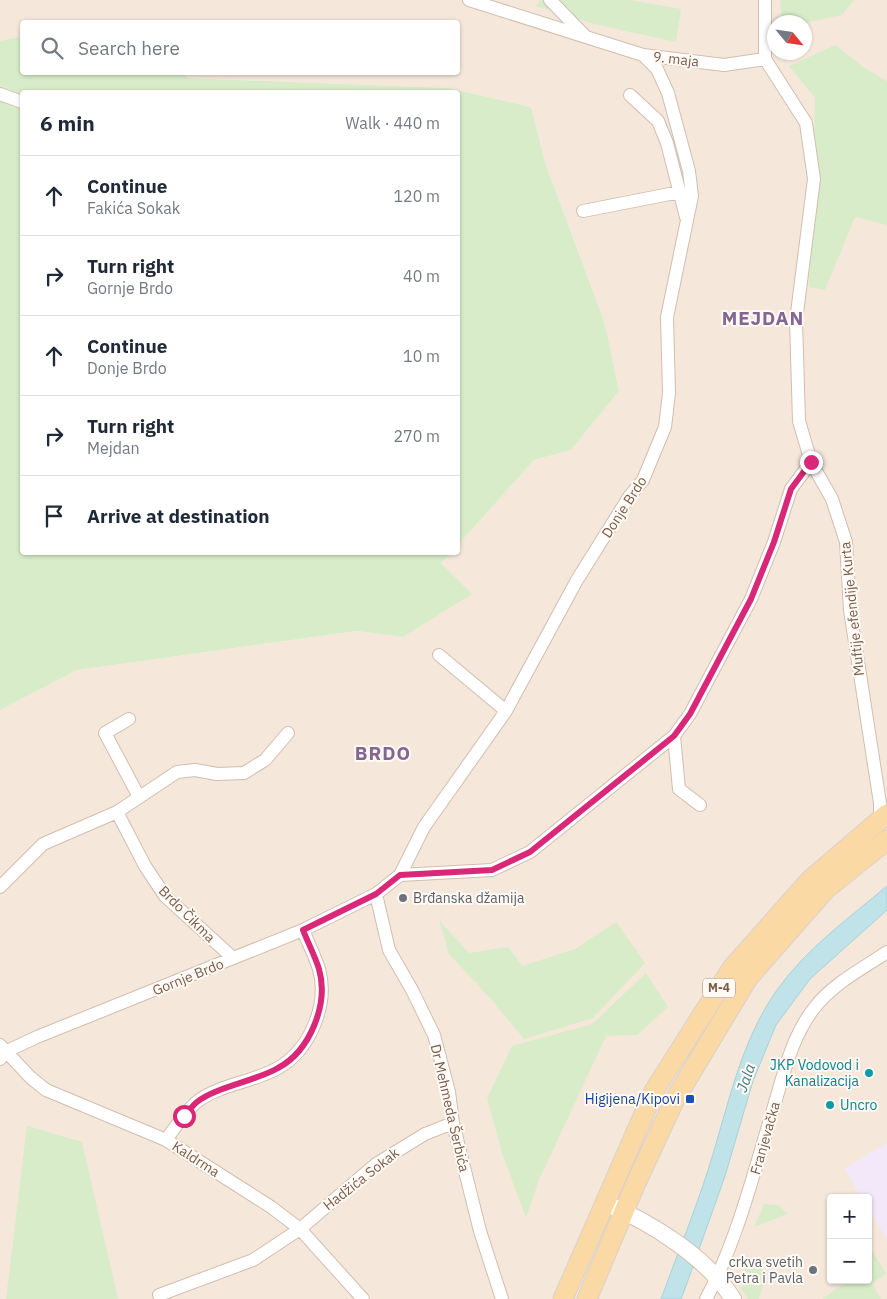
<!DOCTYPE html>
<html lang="en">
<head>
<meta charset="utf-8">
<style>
  body { margin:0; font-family:"IBM Plex Sans",sans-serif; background:#f2f2f3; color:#1f2937 }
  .controls { position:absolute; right:15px; bottom:15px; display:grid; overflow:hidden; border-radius:5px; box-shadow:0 1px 4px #0004 }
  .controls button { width:45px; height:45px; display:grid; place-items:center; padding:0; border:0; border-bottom:1px solid #e0e1e3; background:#fff; color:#1f2937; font:25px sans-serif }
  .compass { position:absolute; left:767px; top:15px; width:45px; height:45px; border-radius:50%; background:#fff; box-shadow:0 1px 4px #0004; rotate:119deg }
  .stop { position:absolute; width:15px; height:15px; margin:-11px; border:4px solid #db2777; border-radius:50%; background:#fff }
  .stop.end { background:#db2777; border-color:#fff; box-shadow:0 1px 5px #0008 }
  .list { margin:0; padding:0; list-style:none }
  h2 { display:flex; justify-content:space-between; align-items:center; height:65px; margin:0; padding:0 20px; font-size:21px }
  h2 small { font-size:16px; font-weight:400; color:#747a83 }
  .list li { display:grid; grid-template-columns:32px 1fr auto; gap:15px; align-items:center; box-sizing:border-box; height:80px; padding:0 20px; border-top:1px solid #e0e1e3 }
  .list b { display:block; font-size:19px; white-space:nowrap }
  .list p { margin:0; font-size:16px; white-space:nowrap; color:#747a83 }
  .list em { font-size:16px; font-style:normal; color:#747a83 }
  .icon { flex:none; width:28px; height:28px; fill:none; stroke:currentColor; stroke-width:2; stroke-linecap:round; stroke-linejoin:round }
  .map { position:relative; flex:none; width:887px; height:1299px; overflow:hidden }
  .search { position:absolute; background:#fff; box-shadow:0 1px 4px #0004; left:20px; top:20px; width:440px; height:55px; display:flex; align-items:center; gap:12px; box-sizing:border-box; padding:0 18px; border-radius:5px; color:#747a83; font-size:19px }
  .panel { position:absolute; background:#fff; box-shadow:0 1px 4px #0004; left:20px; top:90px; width:440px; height:465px; border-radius:5px }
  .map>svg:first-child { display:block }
  .residential { fill:#f5e8da; fill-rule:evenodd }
  .education { fill:#f3e8fa }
  .green { fill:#d8ecc9 }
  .water { fill:#bfe3e8; stroke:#a5d3da }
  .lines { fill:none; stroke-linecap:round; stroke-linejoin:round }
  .street-casing { stroke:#d1beb0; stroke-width:14 }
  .secondary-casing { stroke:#d6c0b0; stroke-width:18 }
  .primary-casing { stroke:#dad1cd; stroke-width:21 }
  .street { stroke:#fff; stroke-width:12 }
  .secondary { stroke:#fff; stroke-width:16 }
  .primary { stroke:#fbd9a5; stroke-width:19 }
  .route { stroke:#db2777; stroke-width:6 }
  .worship-dot { fill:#6b7280; stroke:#fffaf3; stroke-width:2 }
  .culture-dot { fill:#0f9aa8; stroke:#fffaf3; stroke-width:2 }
  .transit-dot { fill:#1a4fb4; stroke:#fffaf3; stroke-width:2 }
  .labels { text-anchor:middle; stroke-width:4; stroke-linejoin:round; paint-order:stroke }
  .shield { fill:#fffaf3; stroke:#a28b7f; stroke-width:1 }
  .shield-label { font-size:12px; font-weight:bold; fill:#7a5c4d }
  .street-label { font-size:14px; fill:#7a5c4d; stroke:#fffaf3 }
  .worship-label { font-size:14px; fill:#5b616d; stroke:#fffaf3; text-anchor:start }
  .culture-label { font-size:14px; fill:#0d838f; stroke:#fffaf3; text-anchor:end }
  .transit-label { font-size:14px; fill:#164399; stroke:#fffaf3; text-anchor:end }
  .water-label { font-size:15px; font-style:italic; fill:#437c86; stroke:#fffaf3 }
  .district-label { font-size:19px; font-weight:bold; letter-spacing:1px; fill:#846695; stroke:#fffaf3 }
</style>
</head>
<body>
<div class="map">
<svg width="887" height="1299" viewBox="0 0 887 1299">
  <rect width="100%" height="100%" fill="#fdf6ec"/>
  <path class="residential" d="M 0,0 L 887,0 L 887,1299 L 0,1299 L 0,710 L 77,670 L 357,631 L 403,637 L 471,594 L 441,563 L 451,553 L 458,552 L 458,545 L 534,460 L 571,450 L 619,391 L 605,324 L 545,162 L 531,107 L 449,88 L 186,78 L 184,73 L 458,72 L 458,22 L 22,22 L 22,36 L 0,41 ZM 774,22 L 804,22 L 804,52 L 774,52 ZM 831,1198 L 868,1198 L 868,1280 L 831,1280 Z"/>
  <path class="education" d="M 887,1143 L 887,1239 L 868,1209 L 868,1198 L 861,1198 L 845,1168 Z"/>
  <path class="green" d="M 540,0 L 630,0 L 681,9 L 676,42 L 594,24 L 536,6 Z
    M 780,0 L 854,0 L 842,15 L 805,23 L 782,22 Z
    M 22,36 L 22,72 L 183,72 L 187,78 L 449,88 L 531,107 L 545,162 L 605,324 L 619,391 L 571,450 L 534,460 L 458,545 L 458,92 L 22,92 L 22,552 L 451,553 L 441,563 L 472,594 L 403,637 L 357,631 L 77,670 L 0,710 L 0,41 Z
    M 835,45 L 865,68 L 887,81 L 887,225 L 855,217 L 825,290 L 809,287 L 815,98 L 789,66 Z
    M 439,920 L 469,953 L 508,947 L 522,966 L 575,949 L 616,922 L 645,963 L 593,1018 L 524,1039 L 491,999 L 449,954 Z
    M 646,973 L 668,1007 L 637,1035 L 606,1036 L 539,1180 L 526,1218 L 502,1153 L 487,1098 L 512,1046 L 592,1024 Z
    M 27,1126 L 82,1142 L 118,1299 L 6,1299 Z
    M 764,1204 L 778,1205 L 788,1214 L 754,1227 Z
    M 868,1244 L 886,1273 L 872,1284 L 881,1299 L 822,1299 L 849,1280 L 868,1280 L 868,1267 L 872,1264 L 868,1260 Z
    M 747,1255 L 766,1273 L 759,1299 L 748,1299 L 741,1289 Z"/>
  <path class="water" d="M 887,886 L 887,910 L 810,979 L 776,1025 L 753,1081 L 725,1176 L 686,1286 L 681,1299 L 661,1299 C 677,1255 695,1211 709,1167 C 728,1107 740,1042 777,990 C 806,949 849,918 887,886 Z"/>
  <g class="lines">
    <defs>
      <path id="street" d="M 469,0 L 643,55 L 724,65 L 765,59
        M 550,0 L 586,37
        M 765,0 L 765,59 L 806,123 L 814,179 L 796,321 L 799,421 L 811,462 L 832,499 L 846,542 L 850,610 L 880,803 L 880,820
        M 0,94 L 22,102
        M 630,95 L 658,121 L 667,143 L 686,217
        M 583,211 L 680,192
        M 439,655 L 506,711
        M 129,719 L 105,733 L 139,797
        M 674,736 L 679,789 L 700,805
        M 117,812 L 145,866 L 165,896 L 233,958
        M 400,875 L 492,870 L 530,852 L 674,736 L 690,714 L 751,599 L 774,542 L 791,489 L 811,462
        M 0,887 L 43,844 L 117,812 L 177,772 L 195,770 L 217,774 L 244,773 L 265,760 L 288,733
        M 376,894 L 389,950 L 412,990 L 434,1035 L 449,1092 L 453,1123 L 480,1231 L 502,1299
        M 0,1045 L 30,1077 L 46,1090 L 166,1140 L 271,1207 L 300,1229 L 363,1299
        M 0,1059 L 7,1051 L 37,1037 L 303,930 L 376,894 L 400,875 L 424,827 L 506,711 L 577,580 L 629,497 L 643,480 L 665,427 L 669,393 L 667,317 L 692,196 L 689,171 L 668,93 L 657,69 L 643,55
        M 166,1140 C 175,1128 186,1110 198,1101 C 221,1084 254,1082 278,1068 C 310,1050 329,1004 319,969 C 315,956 308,943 303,930
        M 159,1295 L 253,1260 L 300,1229 L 376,1164 L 425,1134 L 453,1123
        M 706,1299 C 737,1241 753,1175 772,1113 C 783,1077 791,1037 815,1007 C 834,983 862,969 887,952"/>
      <path id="secondary" d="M 605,1203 C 650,1222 707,1257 733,1299"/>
      <path id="primary" d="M 563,1299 L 654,1091 L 732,968 L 810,880 L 887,814
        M 587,1299 L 636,1183 L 674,1101 L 748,978 L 826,889 L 887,840"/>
    </defs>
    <use href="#street" class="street-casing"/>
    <use href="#secondary" class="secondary-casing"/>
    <use href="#primary" class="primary-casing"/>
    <use href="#street" class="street"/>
    <use href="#secondary" class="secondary"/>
    <use href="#primary" class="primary"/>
  </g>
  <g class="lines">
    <path class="route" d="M 184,1116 C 188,1112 192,1106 197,1102 C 216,1087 256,1081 278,1068 C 310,1051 329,1004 319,969 C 315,956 308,943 303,930 L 376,894 L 400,875 L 492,870 L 530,852 L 674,736 L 690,714 L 751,599 L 774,542 L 791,489 L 811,462"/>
  </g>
  <g class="worship-dot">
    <circle cx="403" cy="898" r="5"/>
    <circle cx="813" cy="1270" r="5"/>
  </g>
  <g class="culture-dot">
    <circle cx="869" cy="1073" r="5"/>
    <circle cx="830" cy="1105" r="5"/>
  </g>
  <rect class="transit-dot" x="685" y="1094" width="10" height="10" rx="2.5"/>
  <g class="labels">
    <rect class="shield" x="703" y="978.5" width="32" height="19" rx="4"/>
    <g class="shield-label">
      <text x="719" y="992">M-4</text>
    </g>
    <g class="street-label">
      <text transform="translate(676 59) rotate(7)" y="5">9. maja</text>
      <text transform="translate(624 507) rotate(-57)" y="5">Donje Brdo</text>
      <text transform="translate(852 609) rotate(-96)" y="5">Muftije efendije Kurta</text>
      <text transform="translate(187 914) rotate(45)" y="5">Brdo Čikma</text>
      <text transform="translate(188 977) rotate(-22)" y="5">Gornje Brdo</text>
      <text transform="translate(450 1108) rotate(77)" y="5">Dr Mehmeda Šerbića</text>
      <text transform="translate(765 1138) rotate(-74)" y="5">Franjevačka</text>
      <text transform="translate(196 1159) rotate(33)" y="5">Kaldrma</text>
      <text transform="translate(361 1179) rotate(-38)" y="5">Hadžića Sokak</text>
    </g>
    <g class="worship-label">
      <text x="413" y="903">Brđanska džamija</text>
      <text x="803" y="1267" text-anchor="end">crkva svetih<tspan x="803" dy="16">Petra i Pavla</tspan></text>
    </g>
    <g class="culture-label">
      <text x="859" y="1070">JKP Vodovod i<tspan x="859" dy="16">Kanalizacija</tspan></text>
      <text x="840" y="1110" text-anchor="start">Uncro</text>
    </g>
    <g class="transit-label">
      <text x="680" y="1104">Higijena/Kipovi</text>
    </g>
    <g class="water-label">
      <text transform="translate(746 1078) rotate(-71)" y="5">Jala</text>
    </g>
    <g class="district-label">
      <text x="763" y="325">MEJDAN</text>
      <text x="383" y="760">BRDO</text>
    </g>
  </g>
</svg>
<div class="controls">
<button>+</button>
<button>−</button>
</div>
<svg class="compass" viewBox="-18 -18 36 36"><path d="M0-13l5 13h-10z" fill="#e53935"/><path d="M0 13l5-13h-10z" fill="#747a83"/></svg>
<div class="stop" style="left:184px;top:1116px"></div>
<div class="stop end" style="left:811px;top:462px"></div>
<div class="search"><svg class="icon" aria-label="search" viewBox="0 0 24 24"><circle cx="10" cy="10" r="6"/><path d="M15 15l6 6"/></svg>Search here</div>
<section class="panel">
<h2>6 min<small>Walk · 440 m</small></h2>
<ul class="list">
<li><svg class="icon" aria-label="ahead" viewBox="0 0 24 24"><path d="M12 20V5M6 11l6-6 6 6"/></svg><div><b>Continue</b><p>Fakića Sokak</p></div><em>120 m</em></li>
<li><svg class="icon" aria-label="right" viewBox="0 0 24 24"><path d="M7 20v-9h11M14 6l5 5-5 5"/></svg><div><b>Turn right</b><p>Gornje Brdo</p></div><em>40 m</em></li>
<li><svg class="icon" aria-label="ahead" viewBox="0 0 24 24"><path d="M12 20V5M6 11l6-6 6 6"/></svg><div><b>Continue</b><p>Donje Brdo</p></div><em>10 m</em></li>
<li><svg class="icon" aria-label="right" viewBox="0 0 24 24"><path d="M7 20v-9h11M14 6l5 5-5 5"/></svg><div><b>Turn right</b><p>Mejdan</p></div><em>270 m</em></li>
<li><svg class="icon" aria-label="arrive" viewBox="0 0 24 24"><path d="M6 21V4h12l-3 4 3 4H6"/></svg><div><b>Arrive at destination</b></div></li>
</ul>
</section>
</div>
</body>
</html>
